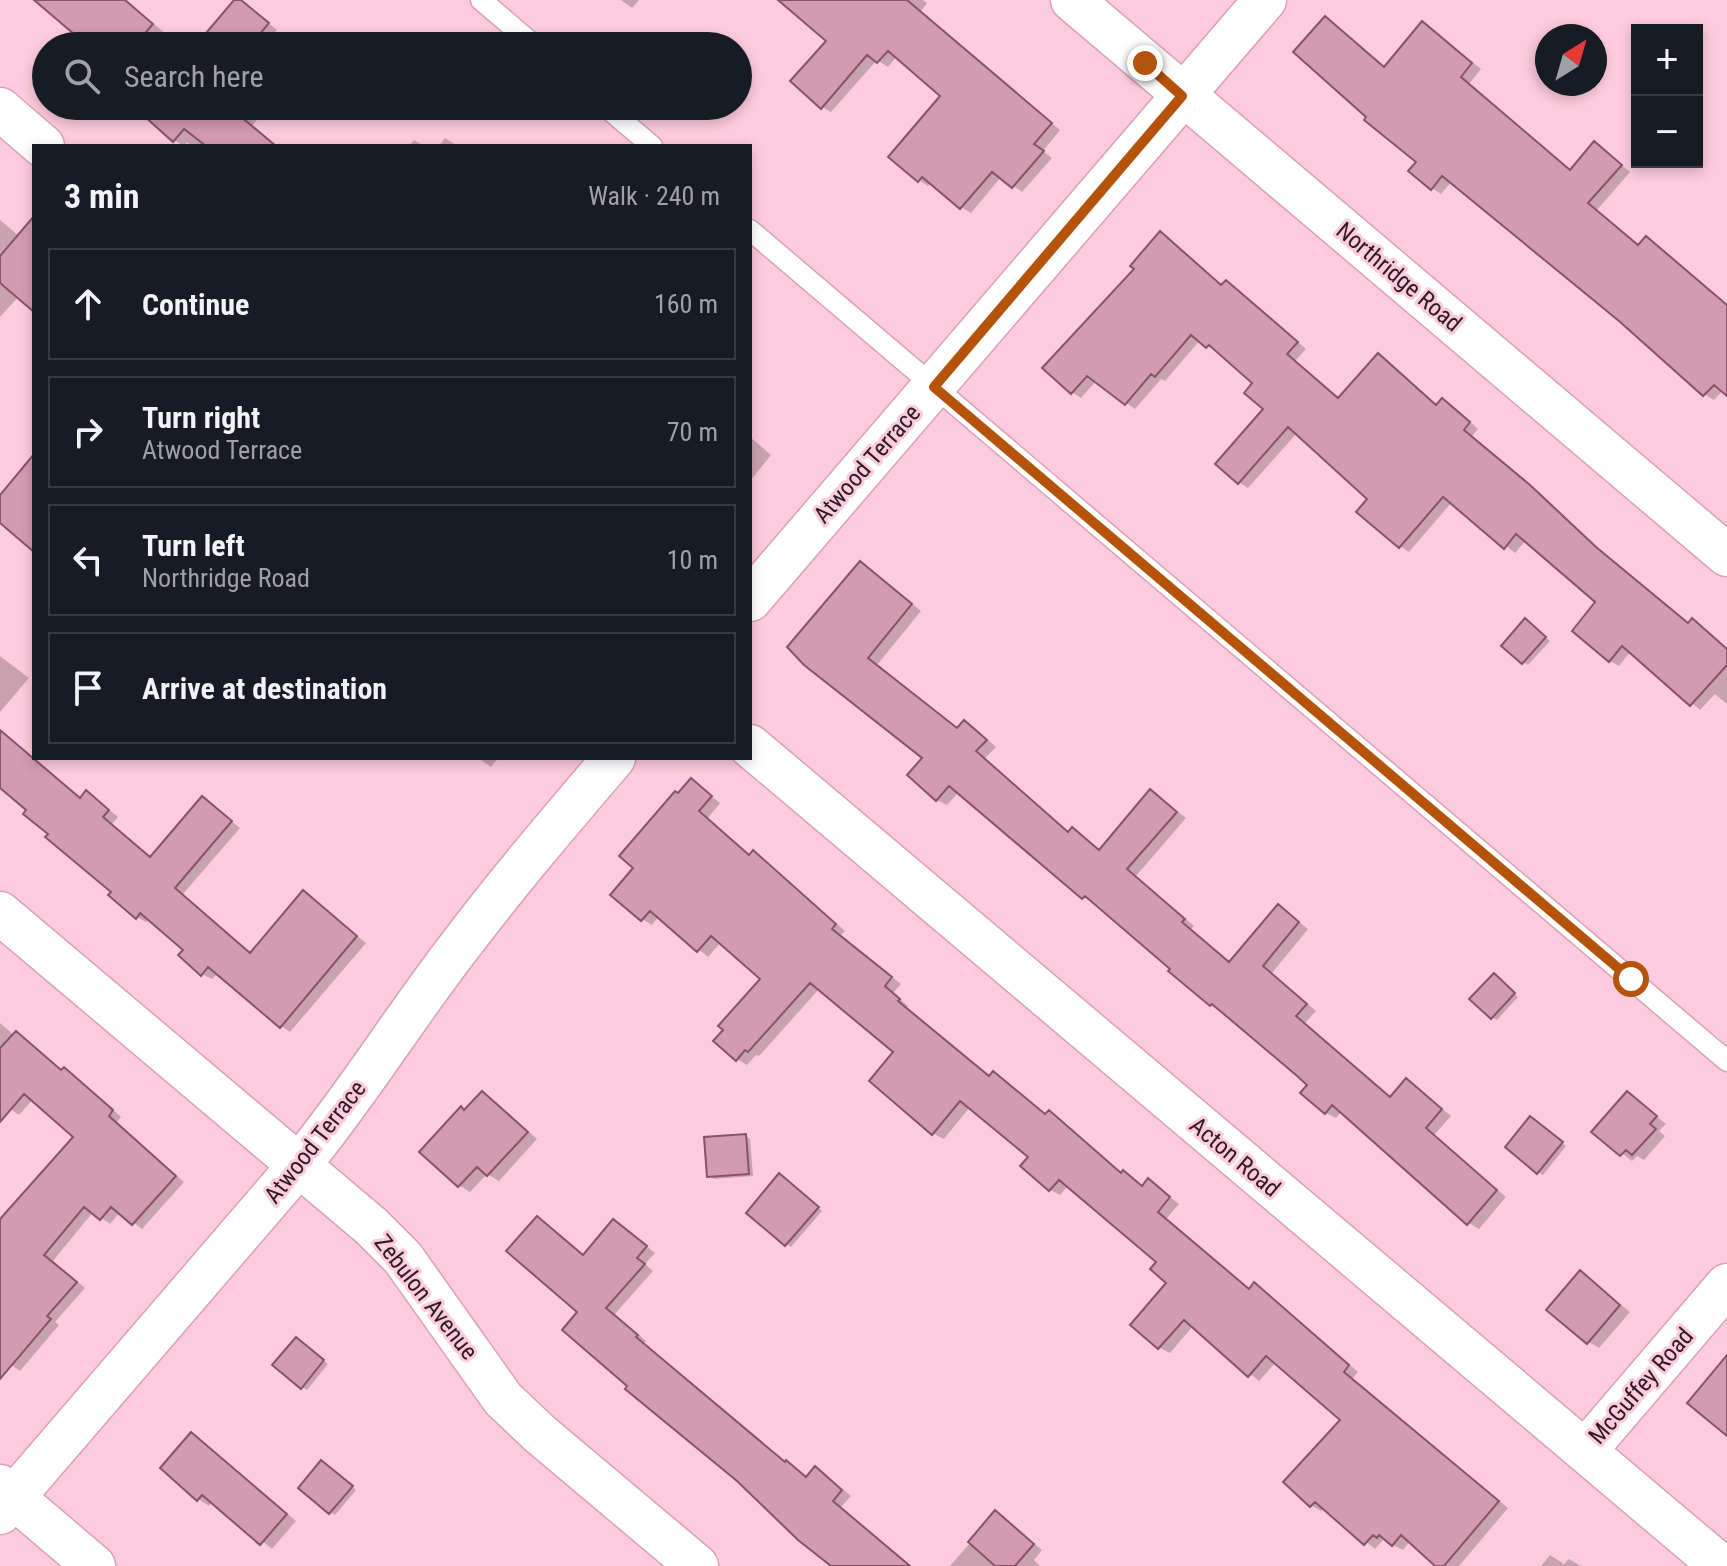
<!DOCTYPE html>
<html lang="en">
<head>
<meta charset="utf-8">
<style>
  body { margin:0; font-family:"Roboto Condensed",sans-serif; background:#20242c; color:#f1f3f6 }
  .controls { position:absolute; right:24px; top:24px; display:grid; overflow:hidden; border-radius:0px; box-shadow:0 4px 12px #0003 }
  .controls button { width:72px; height:72px; display:grid; place-items:center; padding:0; border:0; border-bottom:2px solid #363941; background:#171b24; color:#f1f3f6; font:40px sans-serif }
  .compass { position:absolute; left:1535px; top:24px; width:72px; height:72px; border-radius:50%; background:#171b24; box-shadow:0 4px 12px #0003; rotate:37deg }
  .stop { position:absolute; width:24px; height:24px; margin:-18px; border:6px solid #b45309; border-radius:50%; background:#fff }
  .stop.end { background:#b45309; border-color:#fff; box-shadow:0 2px 8px #0008 }
  .list { margin:0; padding:0; list-style:none }
  h2 { display:flex; justify-content:space-between; align-items:center; height:104px; margin:0; padding:0 32px; font-size:34px }
  h2 small { font-size:26px; font-weight:400; color:#9ea1a6 }
  .list li { display:grid; grid-template-columns:52px 1fr auto; gap:24px; align-items:center; box-sizing:border-box; height:112px; margin:0 16px 16px; padding:0 16px; border:2px solid #363941; border-radius:0px }
  .list b { display:block; font-size:30px; white-space:nowrap }
  .list p { margin:0; font-size:26px; white-space:nowrap; color:#9ea1a6 }
  .list em { font-size:26px; font-style:normal; color:#9ea1a6 }
  .icon { flex:none; width:44px; height:44px; fill:none; stroke:currentColor; stroke-width:2; stroke-linecap:round; stroke-linejoin:round }
  .map { position:relative; flex:none; width:1727px; height:1566px; overflow:hidden }
  .search { position:absolute; background:#171b24; box-shadow:0 4px 12px #0003; left:32px; top:32px; width:720px; height:88px; display:flex; align-items:center; gap:20px; box-sizing:border-box; padding:0 28px; border-radius:44px; color:#9ea1a6; font-size:30px }
  .panel { position:absolute; background:#171b24; box-shadow:0 4px 12px #0003; left:32px; top:144px; width:720px; height:616px; border-radius:0px }
  .map>svg:first-child { display:block }
  .shadow { fill:#0003 }
  .building { fill:#d49ab0; stroke:#885469; stroke-width:2 }
  .lines { fill:none; stroke-linecap:round; stroke-linejoin:round }
  .service-casing { stroke:#dca1b7; stroke-width:23 }
  .minor-casing { stroke:#dca1b7; stroke-width:45 }
  .service { stroke:#fff; stroke-width:20 }
  .minor { stroke:#fff; stroke-width:42 }
  .route { stroke:#b45309; stroke-width:10 }
  .labels { text-anchor:middle; stroke-width:6; stroke-linejoin:round; paint-order:stroke }
  .street-label { font-size:24px; fill:#301a23; stroke:#fccbdd }
</style>
</head>
<body>
<div class="map">
<svg width="1727" height="1566" viewBox="0 0 1727 1566">
  <rect width="100%" height="100%" fill="#fccbdd"/>
  <path class="shadow" d="M 34,0 L 126,0 L 180,46 L 90,46 Z
    M 236,0 L 246,5 L 277,30 L 263,46 L 198,46 Z
    M 621,0 L 639,0 L 632,8 Z
    M 797,0 L 923,0 L 927,3 L 921,11 L 1060,130 L 1043,151 L 1052,158 L 1022,192 L 1001,177 L 971,213 L 961,207 L 931,182 L 928,186 L 919,180 L 943,95 L 897,56 L 888,67 L 877,60 L 831,112 L 822,107 L 829,41 Z
    M 1326,18 L 1386,68 L 1432,30 L 1481,69 L 1469,84 L 1571,171 L 1595,144 L 1630,172 L 1597,210 L 1640,246 L 1656,244 L 1727,304 L 1727,393 L 1723,390 L 1714,400 L 1704,394 L 1682,372 L 1452,181 L 1441,194 L 1432,188 L 1419,162 L 1369,117 Z
    M 158,106 L 268,106 L 252,126 L 275,146 L 192,146 L 187,142 L 184,146 L 174,140 Z
    M 445,138 L 453,143 L 457,146 L 439,146 Z
    M 414,140 L 422,145 L 423,146 L 409,146 Z
    M 0,220 L 19,236 L 34,235 L 34,307 L 19,296 L 0,317 Z
    M 1161,234 L 1223,286 L 1226,282 L 1236,288 L 1306,349 L 1295,361 L 1340,399 L 1379,356 L 1438,406 L 1442,400 L 1452,406 L 1478,429 L 1472,436 L 1540,493 L 1606,555 L 1690,624 L 1693,621 L 1702,626 L 1727,648 L 1727,704 L 1715,694 L 1700,710 L 1631,651 L 1619,666 L 1610,661 L 1598,602 L 1526,540 L 1515,553 L 1452,502 L 1409,552 L 1400,546 L 1370,499 L 1297,433 L 1248,488 L 1239,482 L 1266,409 L 1255,383 L 1218,350 L 1217,352 L 1200,340 L 1165,381 L 1161,379 L 1135,409 L 1096,381 L 1081,398 L 1072,392 L 1137,269 Z
    M 750,437 L 771,455 L 750,481 Z
    M 870,570 L 921,611 L 877,665 L 958,729 L 965,722 L 975,728 L 996,747 L 985,758 L 1070,833 L 1072,830 L 1082,835 L 1101,851 L 1151,791 L 1186,818 L 1136,876 L 1194,926 L 1191,929 L 1231,963 L 1278,906 L 1308,929 L 1272,973 L 1316,1011 L 1305,1023 L 1391,1098 L 1406,1080 L 1451,1116 L 1434,1135 L 1506,1197 L 1479,1229 L 1469,1223 L 1342,1111 L 1336,1118 L 1326,1113 L 1303,1093 L 1310,1084 L 1211,1005 L 1172,969 L 959,792 L 947,805 L 937,800 L 925,758 L 805,663 Z
    M 1530,624 L 1550,641 L 1528,665 L 1523,662 Z
    M 0,656 L 29,678 L 0,712 Z
    M 0,730 L 82,799 L 87,793 L 96,799 L 118,817 L 112,824 L 152,858 L 203,799 L 240,828 L 183,894 L 252,954 L 304,893 L 366,943 L 290,1032 L 281,1026 L 218,973 L 212,979 L 202,974 L 185,950 L 150,918 L 146,922 L 137,917 L 113,892 L 51,834 L 29,810 L 0,785 Z
    M 478,758 L 498,758 L 491,767 Z
    M 691,781 L 720,803 L 708,818 L 751,856 L 754,853 L 764,859 L 845,931 L 841,935 L 901,984 L 893,993 L 908,1006 L 907,1008 L 991,1077 L 994,1073 L 1004,1079 L 1047,1115 L 1049,1113 L 1059,1118 L 1123,1174 L 1144,1187 L 1149,1181 L 1179,1204 L 1166,1219 L 1250,1290 L 1255,1285 L 1265,1291 L 1358,1372 L 1352,1379 L 1508,1508 L 1459,1566 L 1439,1566 L 1410,1541 L 1403,1550 L 1383,1540 L 1375,1549 L 1324,1507 L 1321,1511 L 1311,1505 L 1343,1420 L 1276,1362 L 1259,1381 L 1193,1326 L 1170,1353 L 1160,1348 L 1133,1325 L 1169,1283 L 1159,1262 L 1069,1185 L 1060,1195 L 1050,1190 L 1031,1157 L 970,1107 L 944,1139 L 934,1134 L 872,1080 L 896,1051 L 820,988 L 759,1056 L 756,1055 L 747,1065 L 737,1059 L 763,979 L 721,942 L 708,957 L 659,916 L 652,925 L 642,919 L 635,868 L 679,795 Z
    M 1499,978 L 1518,997 L 1497,1020 L 1492,1017 Z
    M 0,1023 L 15,1036 L 25,1039 L 63,1071 L 64,1070 L 74,1075 L 121,1117 L 117,1122 L 184,1182 L 142,1229 L 120,1212 L 110,1224 L 93,1212 L 53,1261 L 85,1288 L 55,1322 L 59,1325 L 20,1371 L 0,1357 L 0,1222 L 75,1137 L 33,1099 L 19,1115 L 0,1102 Z
    M 482,1093 L 493,1100 L 537,1139 L 499,1181 L 487,1174 L 470,1192 L 459,1185 L 465,1111 Z
    M 1627,1093 L 1666,1124 L 1659,1131 L 1665,1136 L 1644,1160 L 1637,1156 L 1632,1161 L 1594,1131 Z
    M 1536,1121 L 1566,1146 L 1543,1175 L 1538,1172 Z
    M 746,1136 L 750,1139 L 753,1176 L 714,1179 L 709,1176 Z
    M 785,1178 L 822,1211 L 791,1247 L 749,1213 Z
    M 538,1218 L 584,1256 L 623,1227 L 655,1253 L 645,1264 L 653,1271 L 615,1314 L 646,1341 L 644,1344 L 785,1462 L 807,1478 L 816,1469 L 825,1474 L 851,1496 L 841,1507 L 911,1566 L 833,1566 L 630,1386 L 580,1312 Z
    M 1580,1272 L 1630,1312 L 1599,1348 L 1589,1342 Z
    M 301,1342 L 328,1364 L 307,1390 L 302,1387 Z
    M 191,1435 L 202,1441 L 296,1521 L 272,1549 L 213,1501 L 209,1506 L 198,1499 L 163,1468 Z
    M 326,1465 L 356,1490 L 335,1515 L 330,1512 Z
    M 996,1513 L 1042,1550 L 1034,1560 L 1040,1566 L 950,1566 Z
    M 1550,1555 L 1564,1564 L 1569,1559 L 1581,1566 L 1541,1566 Z"/>
  <path class="building" d="M 34,0 L 125,0 L 153,24 L 134,46 L 88,46 Z
    M 234,0 L 241,0 L 269,23 L 250,46 L 195,46 Z
    M 778,0 L 907,0 L 1052,123 L 1034,144 L 1044,151 L 1012,188 L 992,172 L 960,209 L 922,177 L 918,182 L 888,157 L 940,96 L 888,51 L 877,63 L 867,55 L 821,109 L 790,81 L 826,41 Z
    M 1325,16 L 1384,67 L 1422,21 L 1472,63 L 1461,77 L 1570,170 L 1594,141 L 1622,165 L 1588,203 L 1638,245 L 1646,236 L 1727,305 L 1727,396 L 1714,385 L 1703,396 L 1619,321 L 1442,176 L 1431,190 L 1408,171 L 1416,162 L 1364,120 L 1366,117 L 1293,52 Z
    M 133,106 L 228,106 L 276,146 L 206,146 L 184,129 L 173,142 Z
    M 34,216 L 34,312 L 0,283 L 0,256 Z
    M 1160,231 L 1221,285 L 1226,280 L 1298,342 L 1287,354 L 1338,398 L 1378,353 L 1436,405 L 1442,398 L 1470,422 L 1464,430 L 1530,485 L 1596,547 L 1688,623 L 1692,618 L 1727,649 L 1727,665 L 1690,706 L 1622,646 L 1609,662 L 1572,631 L 1595,602 L 1516,534 L 1504,549 L 1443,497 L 1399,548 L 1356,512 L 1367,499 L 1288,427 L 1238,484 L 1215,464 L 1263,409 L 1244,393 L 1252,383 L 1209,345 L 1206,348 L 1191,335 L 1155,377 L 1151,374 L 1125,405 L 1087,376 L 1071,394 L 1042,368 L 1134,269 L 1130,266 Z
    M 34,454 L 34,552 L 0,523 L 0,495 Z
    M 860,561 L 912,604 L 868,658 L 957,728 L 964,720 L 987,740 L 976,751 L 1068,832 L 1072,827 L 1099,850 L 1150,789 L 1177,812 L 1127,869 L 1185,919 L 1182,922 L 1229,962 L 1278,904 L 1299,922 L 1263,966 L 1307,1004 L 1296,1016 L 1390,1097 L 1406,1078 L 1442,1109 L 1426,1128 L 1497,1190 L 1467,1225 L 1332,1105 L 1325,1114 L 1300,1093 L 1307,1085 L 1296,1075 L 1212,1004 L 1210,1006 L 1168,971 L 1170,969 L 1085,896 L 1082,899 L 949,786 L 936,801 L 907,775 L 922,758 L 804,665 L 787,647 Z
    M 1525,618 L 1546,637 L 1522,664 L 1501,646 Z
    M 0,730 L 80,798 L 86,790 L 109,810 L 103,817 L 150,857 L 202,796 L 232,821 L 175,888 L 250,953 L 303,890 L 357,936 L 280,1028 L 208,967 L 201,976 L 178,955 L 183,950 L 140,913 L 136,919 L 108,895 L 111,892 L 45,837 L 48,834 L 23,814 L 26,810 L 0,788 Z
    M 691,778 L 712,796 L 699,811 L 749,855 L 753,850 L 836,924 L 832,929 L 892,977 L 885,986 L 900,999 L 898,1001 L 989,1076 L 993,1071 L 1045,1114 L 1049,1110 L 1121,1173 L 1123,1170 L 1142,1186 L 1148,1178 L 1170,1197 L 1158,1212 L 1249,1289 L 1254,1282 L 1349,1365 L 1344,1372 L 1499,1501 L 1444,1566 L 1435,1566 L 1401,1535 L 1392,1546 L 1379,1535 L 1377,1538 L 1373,1535 L 1364,1545 L 1315,1502 L 1310,1507 L 1283,1482 L 1340,1420 L 1266,1356 L 1248,1377 L 1184,1320 L 1158,1349 L 1130,1325 L 1166,1283 L 1150,1269 L 1156,1262 L 1059,1180 L 1049,1191 L 1020,1166 L 1028,1157 L 960,1101 L 932,1135 L 869,1081 L 893,1052 L 810,983 L 748,1052 L 745,1050 L 736,1061 L 713,1041 L 723,1030 L 718,1026 L 760,979 L 711,936 L 697,952 L 650,911 L 641,921 L 610,895 L 633,868 L 619,856 L 675,791 L 678,793 Z
    M 1494,973 L 1515,993 L 1491,1019 L 1469,999 Z
    M 16,1031 L 61,1070 L 64,1067 L 113,1110 L 109,1116 L 176,1176 L 132,1225 L 111,1207 L 100,1220 L 84,1207 L 44,1255 L 77,1282 L 47,1316 L 51,1319 L 0,1379 L 0,1219 L 73,1137 L 24,1094 L 0,1122 L 0,1048 Z
    M 482,1091 L 528,1132 L 487,1176 L 477,1167 L 458,1187 L 419,1152 L 461,1106 L 464,1110 Z
    M 1627,1091 L 1657,1116 L 1650,1124 L 1656,1129 L 1632,1155 L 1626,1150 L 1620,1156 L 1591,1132 Z
    M 1530,1116 L 1563,1142 L 1537,1174 L 1505,1147 Z
    M 746,1134 L 749,1174 L 707,1177 L 704,1137 Z
    M 779,1173 L 819,1207 L 785,1246 L 746,1213 Z
    M 537,1216 L 583,1255 L 613,1219 L 647,1246 L 637,1258 L 645,1264 L 606,1308 L 638,1335 L 636,1337 L 785,1462 L 786,1460 L 806,1477 L 815,1466 L 842,1490 L 833,1501 L 910,1566 L 831,1566 L 798,1540 L 737,1481 L 625,1389 L 627,1386 L 562,1330 L 577,1312 L 506,1251 Z
    M 1580,1270 L 1620,1305 L 1587,1344 L 1546,1310 Z
    M 296,1337 L 324,1360 L 301,1389 L 272,1365 Z
    M 1727,1355 L 1727,1436 L 1687,1403 Z
    M 191,1432 L 287,1514 L 260,1545 L 202,1495 L 197,1501 L 160,1468 Z
    M 321,1460 L 353,1486 L 329,1514 L 298,1488 Z
    M 995,1510 L 1034,1544 L 1015,1566 L 995,1566 L 968,1542 Z"/>
  <g class="lines">
    <defs>
      <path id="service" d="M 481,0 L 535,46
        M 605,106 L 652,146
        M 750,230 L 1727,1061"/>
      <path id="minor" d="M 1072,0 L 1727,555
        M 0,109 L 43,146
        M 750,600 L 1265,0
        M 750,746 L 1721,1566
        M 0,913 L 371,1226 L 403,1258 L 503,1399 L 540,1434 L 697,1566
        M 1585,1451 L 1727,1285
        M 0,1486 L 94,1566
        M 0,1513 L 300,1164 C 357,1095 404,1018 459,947 C 508,882 561,820 614,758"/>
    </defs>
    <use href="#service" class="service-casing"/>
    <use href="#minor" class="minor-casing"/>
    <use href="#service" class="service"/>
    <use href="#minor" class="minor"/>
  </g>
  <g class="lines">
    <path class="route" d="M 1145,63 L 1182,96 L 934,387 L 1631,979"/>
  </g>
  <g class="labels">
    <g class="street-label">
      <text transform="translate(1399 277) rotate(40)" y="8">Northridge Road</text>
      <text transform="translate(867 464) rotate(-49)" y="8">Atwood Terrace</text>
      <text transform="translate(315 1142) rotate(-52)" y="8">Atwood Terrace</text>
      <text transform="translate(1235 1157) rotate(40)" y="8">Acton Road</text>
      <text transform="translate(426 1297) rotate(52)" y="8">Zebulon Avenue</text>
      <text transform="translate(1641 1386) rotate(-49)" y="8">McGuffey Road</text>
    </g>
  </g>
</svg>
<div class="controls">
<button>+</button>
<button>−</button>
</div>
<svg class="compass" viewBox="-18 -18 36 36"><path d="M0-13l5 13h-10z" fill="#e53935"/><path d="M0 13l5-13h-10z" fill="#9ea1a6"/></svg>
<div class="stop" style="left:1631px;top:979px"></div>
<div class="stop end" style="left:1145px;top:63px"></div>
<div class="search"><svg class="icon" aria-label="search" viewBox="0 0 24 24"><circle cx="10" cy="10" r="6"/><path d="M15 15l6 6"/></svg>Search here</div>
<section class="panel">
<h2>3 min<small>Walk · 240 m</small></h2>
<ul class="list">
<li><svg class="icon" aria-label="ahead" viewBox="0 0 24 24"><path d="M12 20V5M6 11l6-6 6 6"/></svg><div><b>Continue</b></div><em>160 m</em></li>
<li><svg class="icon" aria-label="right" viewBox="0 0 24 24"><path d="M7 20v-9h11M14 6l5 5-5 5"/></svg><div><b>Turn right</b><p>Atwood Terrace</p></div><em>70 m</em></li>
<li><svg class="icon" aria-label="left" viewBox="0 0 24 24"><path d="M17 20v-9H6M10 6l-5 5 5 5"/></svg><div><b>Turn left</b><p>Northridge Road</p></div><em>10 m</em></li>
<li><svg class="icon" aria-label="arrive" viewBox="0 0 24 24"><path d="M6 21V4h12l-3 4 3 4H6"/></svg><div><b>Arrive at destination</b></div></li>
</ul>
</section>
</div>
</body>
</html>
